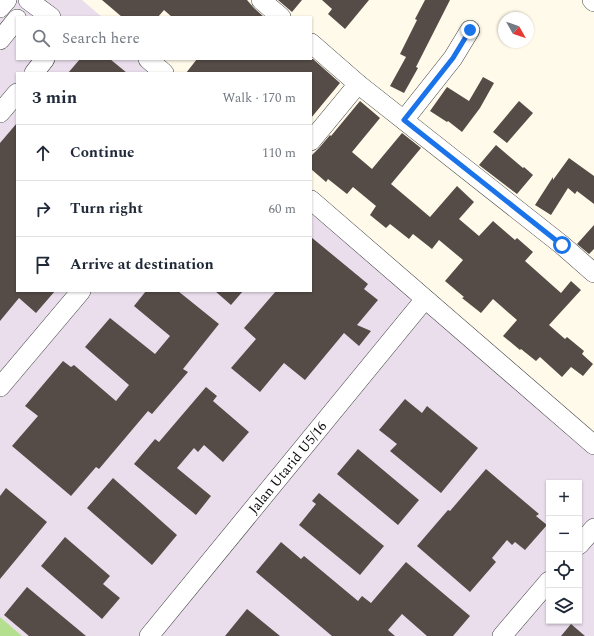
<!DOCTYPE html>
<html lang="en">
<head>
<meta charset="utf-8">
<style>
  body { margin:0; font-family:Spectral,serif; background:#f2f2f3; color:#1f2937 }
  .controls { position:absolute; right:12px; bottom:12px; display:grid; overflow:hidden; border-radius:0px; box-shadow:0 1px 3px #0004 }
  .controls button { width:36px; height:36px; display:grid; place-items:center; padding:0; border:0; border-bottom:1px solid #e0e1e3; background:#fff; color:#1f2937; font:20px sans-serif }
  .compass { position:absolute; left:498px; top:12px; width:36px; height:36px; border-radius:50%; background:#fff; box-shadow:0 1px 3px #0004; rotate:130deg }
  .stop { position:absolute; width:12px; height:12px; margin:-9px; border:3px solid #1a73e8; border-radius:50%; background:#fff }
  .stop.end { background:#1a73e8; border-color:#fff; box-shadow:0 1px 4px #0008 }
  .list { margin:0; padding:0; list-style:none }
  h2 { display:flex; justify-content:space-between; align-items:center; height:52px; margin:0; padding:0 16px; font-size:17px }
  h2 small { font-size:13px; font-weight:400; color:#747a83 }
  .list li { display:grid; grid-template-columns:26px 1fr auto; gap:12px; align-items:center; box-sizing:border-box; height:56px; padding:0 16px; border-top:1px solid #e0e1e3 }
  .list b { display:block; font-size:15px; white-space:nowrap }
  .list em { font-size:13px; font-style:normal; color:#747a83 }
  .icon { flex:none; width:22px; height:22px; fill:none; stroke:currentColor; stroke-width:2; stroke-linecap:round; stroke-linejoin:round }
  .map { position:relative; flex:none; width:594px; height:636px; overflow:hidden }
  .search { position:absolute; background:#fff; box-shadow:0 1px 3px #0004; left:16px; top:16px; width:296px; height:44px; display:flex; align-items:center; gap:10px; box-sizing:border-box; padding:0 14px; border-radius:0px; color:#747a83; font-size:15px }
  .panel { position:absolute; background:#fff; box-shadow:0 1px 3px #0004; left:16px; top:72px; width:296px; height:220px; border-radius:0px }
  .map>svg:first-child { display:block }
  .industrial { fill:#eadeec; fill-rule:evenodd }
  .forest { fill:#b4df8e }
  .building { fill:#554c47 }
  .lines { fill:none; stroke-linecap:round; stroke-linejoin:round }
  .minor-casing { stroke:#3f3f3f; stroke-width:20 }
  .minor { stroke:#fff; stroke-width:19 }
  .route { stroke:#1a73e8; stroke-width:5 }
  .labels { text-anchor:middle; stroke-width:4; stroke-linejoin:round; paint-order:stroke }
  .street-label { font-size:14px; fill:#0c0c0c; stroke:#fff }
</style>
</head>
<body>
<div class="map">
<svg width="594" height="636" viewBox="0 0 594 636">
  <rect width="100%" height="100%" fill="#fffaea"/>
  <path class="industrial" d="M 0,0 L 82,0 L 102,17 L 17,17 L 17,59 L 151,59 L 167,73 L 17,73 L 17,291 L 311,291 L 311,197 L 594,440 L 594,636 L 0,636 ZM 549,483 L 579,483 L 579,621 L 549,621 Z"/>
  <path class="forest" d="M 0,617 L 22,636 L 0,636 Z"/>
  <path class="building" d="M 102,0 L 247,0 L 254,8 L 264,17 L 172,17 L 164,10 L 158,17 L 122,17 Z
    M 278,0 L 302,0 L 292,12 Z
    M 322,0 L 369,0 L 345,29 L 328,14 L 332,9 Z
    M 425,0 L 450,0 L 416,67 L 418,68 L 404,93 L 390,86 L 406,57 L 400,54 L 417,20 L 415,19 Z
    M 80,59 L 110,59 L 127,73 L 68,73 Z
    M 197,59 L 313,59 L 340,83 L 311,118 L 311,73 L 186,73 Z
    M 483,77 L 494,83 L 480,108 L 462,132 L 448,121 L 447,122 L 430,111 L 447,87 L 469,101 Z
    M 360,101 L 380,118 L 352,152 L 372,169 L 402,133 L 421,148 L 391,184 L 410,200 L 430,217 L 457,186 L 474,202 L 459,219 L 479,236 L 493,221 L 515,240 L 517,238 L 533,252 L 525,261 L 561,293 L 571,281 L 581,290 L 549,325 L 565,339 L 567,337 L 584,351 L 582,354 L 593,364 L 583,376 L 571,367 L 562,377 L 540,357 L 536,361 L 521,349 L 520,350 L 503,336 L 517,320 L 493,299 L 481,313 L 462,298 L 464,297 L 445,281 L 463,260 L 439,240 L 432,249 L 413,234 L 409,239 L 390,224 L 386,228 L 370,215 L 376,206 L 353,187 L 347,194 L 328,179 L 326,182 L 311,169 L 311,156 L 319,148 L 330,135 L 331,136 Z
    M 519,101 L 533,113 L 507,143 L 493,132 Z
    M 17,123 L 17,291 L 55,291 L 36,313 L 19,298 L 0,321 L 0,143 Z
    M 496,145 L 523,168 L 524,167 L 533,175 L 517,194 L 479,165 Z
    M 569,158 L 594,176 L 594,204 L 577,191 L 575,194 L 568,188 L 551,215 L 535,205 L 553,177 L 553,180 Z
    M 594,225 L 594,249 L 589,254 L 577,244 Z
    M 311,237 L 368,284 L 364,289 L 378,300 L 357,325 L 371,331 L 359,346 L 344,333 L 305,380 L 284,363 L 260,392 L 231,368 L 256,339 L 244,328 L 276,291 L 311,291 Z
    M 146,291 L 178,291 L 219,324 L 183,369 L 188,372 L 152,414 L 148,411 L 99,469 L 96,467 L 71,496 L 12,446 L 38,416 L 25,406 L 63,361 L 71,367 L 74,365 L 116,401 L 129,385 L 85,347 L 110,318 L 155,354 L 170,336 L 134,306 Z
    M 215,291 L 243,291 L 231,305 Z
    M 206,387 L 217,396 L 213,401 L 249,432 L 223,462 L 204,445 L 198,452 L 194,448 L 177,468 L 211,496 L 196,515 L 134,464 L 155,439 L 159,442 Z
    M 405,399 L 422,413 L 427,406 L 478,448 L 441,493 L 390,451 L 397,444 L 379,430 Z
    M 358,449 L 419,500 L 398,525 L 337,474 Z
    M 486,469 L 539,514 L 536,516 L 547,525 L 525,550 L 515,542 L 512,545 L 507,540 L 492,558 L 496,562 L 470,592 L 417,546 L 448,510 L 450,511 Z
    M 113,478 L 177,535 L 152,565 L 87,508 Z
    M 6,488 L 47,522 L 0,579 L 0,496 Z
    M 319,493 L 384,546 L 360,575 L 299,525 L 316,504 L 312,501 Z
    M 65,537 L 110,576 L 103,584 L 120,598 L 102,619 L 41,566 Z
    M 281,542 L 301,559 L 304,556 L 358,601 L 362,596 L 371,603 L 406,562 L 470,616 L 453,636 L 427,636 L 402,614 L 388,630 L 395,636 L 332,636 L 256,572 Z
    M 27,587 L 86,636 L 29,636 L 4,615 Z
    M 247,609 L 280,636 L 225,636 Z
    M 571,624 L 585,636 L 561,636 Z"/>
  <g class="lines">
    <defs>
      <g id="minor">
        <path d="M 28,0 L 51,17"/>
        <path d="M 261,0 L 281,17"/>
        <path d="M 592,0 L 594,2"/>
        <path d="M 0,8 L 7,0"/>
        <path d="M 0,40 L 17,19"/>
        <path d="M 311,43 L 358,84 L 562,245 L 594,273"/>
        <path d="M 148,59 L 164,73"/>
        <path d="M 34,73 L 45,59"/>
        <path d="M 0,113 L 17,93"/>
        <path d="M 404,120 L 453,58 L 470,30"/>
        <path d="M 311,141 L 358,84"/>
        <path d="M 311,200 L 594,445"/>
        <path d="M 0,387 L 81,291"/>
        <path d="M 579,545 L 594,528"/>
        <path id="s1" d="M 149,636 L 425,299"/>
        <path d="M 502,636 L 549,581"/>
      </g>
    </defs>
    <use href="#minor" class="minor-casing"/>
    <use href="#minor" class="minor"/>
  </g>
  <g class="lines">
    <path class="route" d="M 470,30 L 453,58 L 404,120 L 562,245"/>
  </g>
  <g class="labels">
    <g class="street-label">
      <text dy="5" stroke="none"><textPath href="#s1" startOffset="218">Jalan Utarid U5/16</textPath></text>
    </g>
  </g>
</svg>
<div class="controls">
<button>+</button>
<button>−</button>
<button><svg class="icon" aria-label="locate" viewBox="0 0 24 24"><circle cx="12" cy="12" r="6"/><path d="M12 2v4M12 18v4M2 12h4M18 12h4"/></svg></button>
<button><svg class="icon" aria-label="layers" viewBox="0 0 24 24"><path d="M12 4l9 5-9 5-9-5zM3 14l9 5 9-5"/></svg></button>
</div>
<svg class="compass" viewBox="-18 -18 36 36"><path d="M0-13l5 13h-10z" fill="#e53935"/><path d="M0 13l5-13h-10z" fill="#747a83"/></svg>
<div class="stop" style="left:562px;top:245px"></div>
<div class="stop end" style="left:470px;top:30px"></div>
<div class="search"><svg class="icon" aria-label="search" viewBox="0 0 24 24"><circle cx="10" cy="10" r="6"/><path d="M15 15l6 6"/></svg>Search here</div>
<section class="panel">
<h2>3 min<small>Walk · 170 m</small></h2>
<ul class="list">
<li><svg class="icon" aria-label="ahead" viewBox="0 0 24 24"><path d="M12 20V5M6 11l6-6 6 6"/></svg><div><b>Continue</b></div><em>110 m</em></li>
<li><svg class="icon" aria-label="right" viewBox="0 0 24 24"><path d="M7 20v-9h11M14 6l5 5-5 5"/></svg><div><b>Turn right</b></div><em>60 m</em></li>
<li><svg class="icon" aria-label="arrive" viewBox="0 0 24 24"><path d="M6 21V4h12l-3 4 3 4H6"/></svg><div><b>Arrive at destination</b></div></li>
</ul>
</section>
</div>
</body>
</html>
